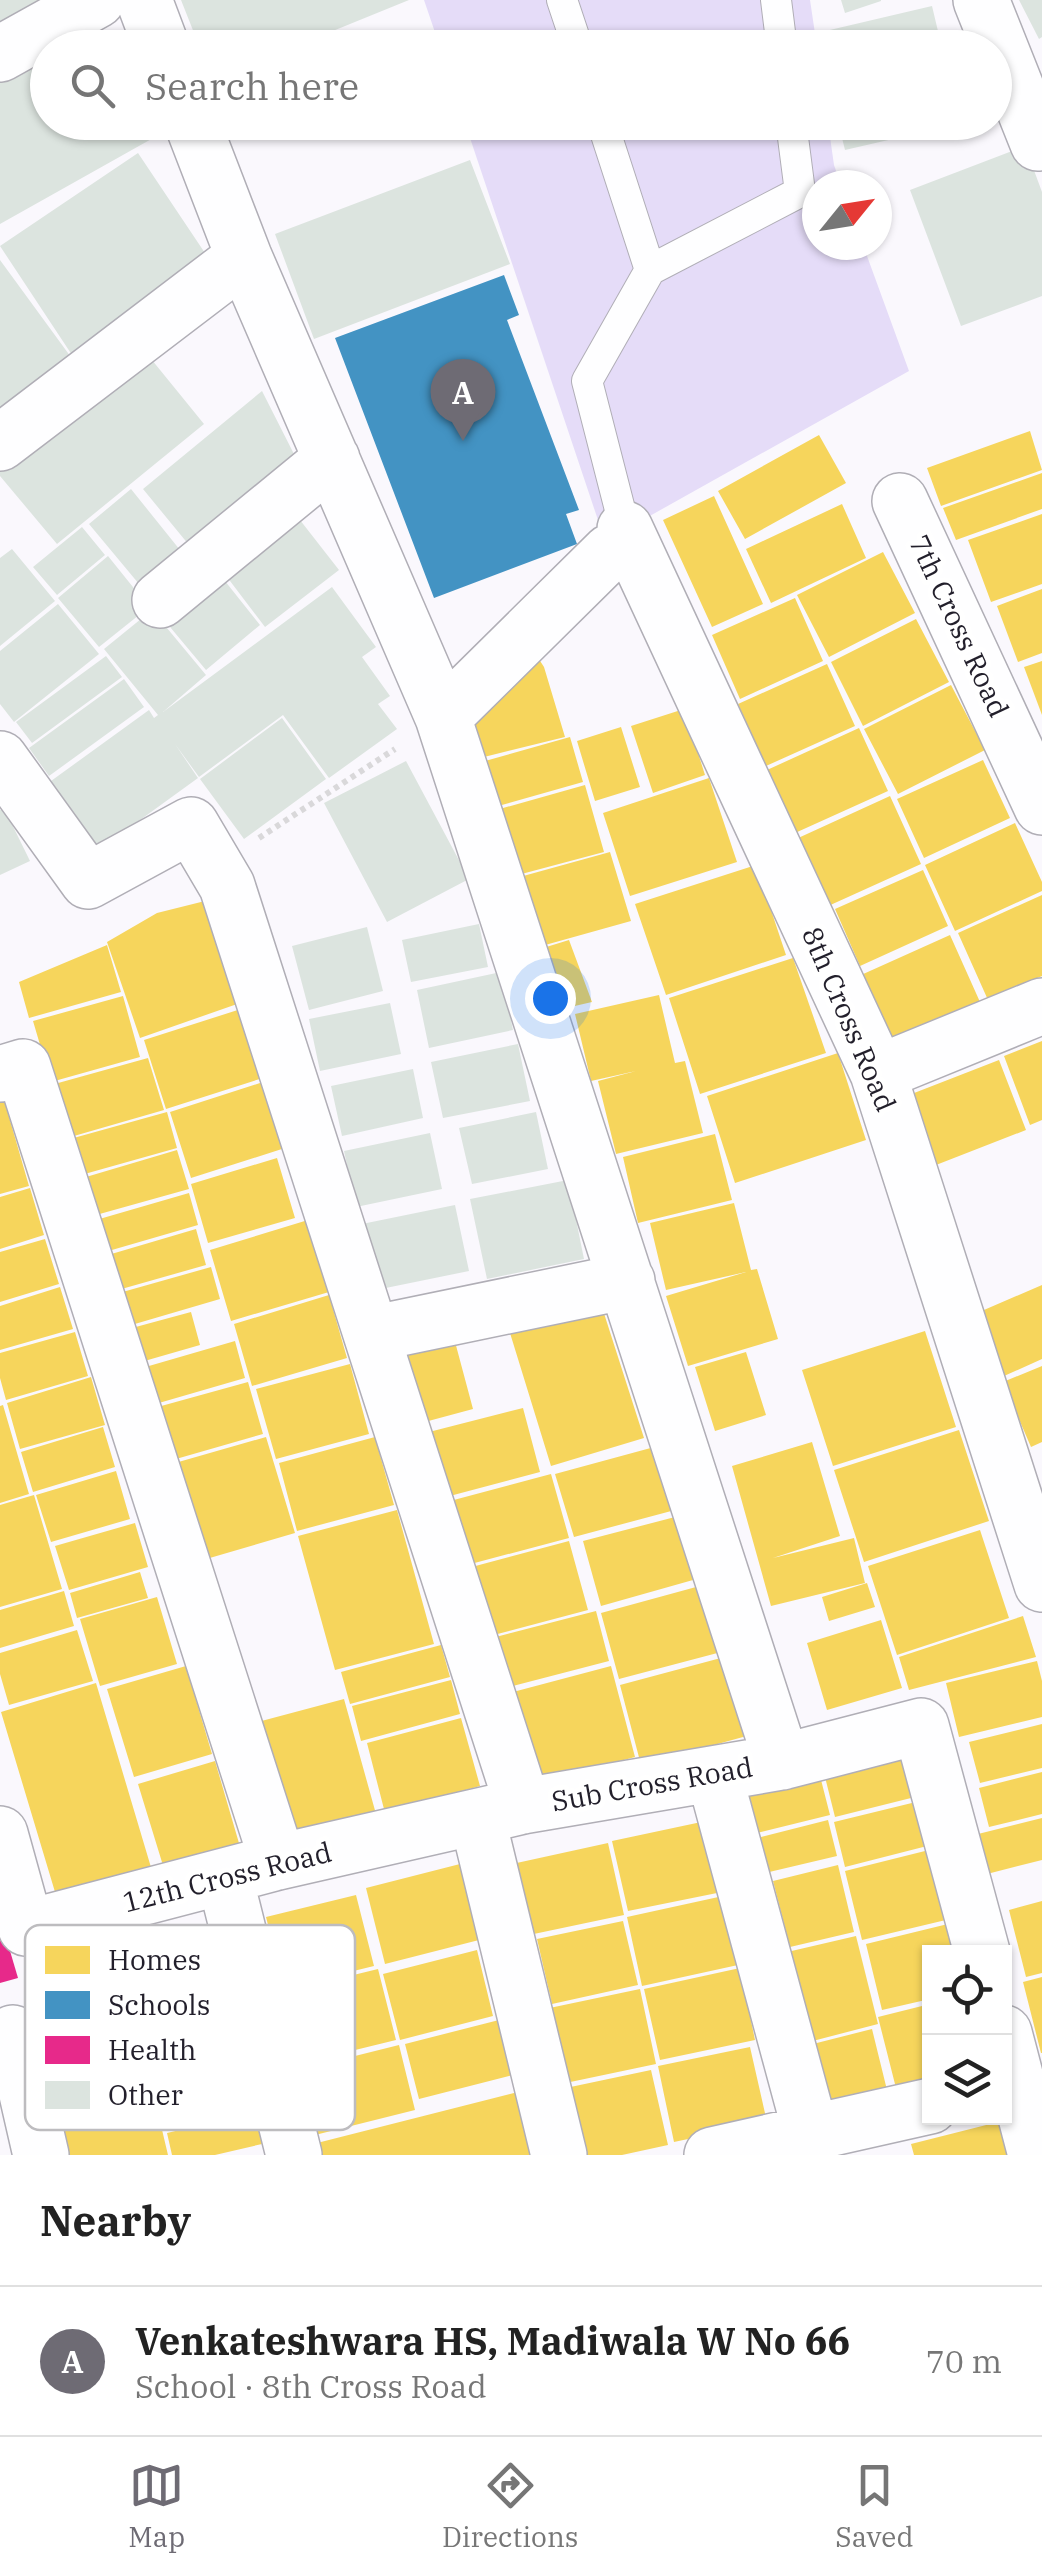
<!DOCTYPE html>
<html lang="en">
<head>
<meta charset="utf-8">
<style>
  body { margin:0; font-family:"IBM Plex Serif",serif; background:#f6f6f6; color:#222 }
  .controls { position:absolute; right:30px; bottom:30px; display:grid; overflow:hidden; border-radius:0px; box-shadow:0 2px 8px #0004 }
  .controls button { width:90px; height:90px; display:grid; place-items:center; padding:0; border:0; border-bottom:2px solid #e0e0e0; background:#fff; color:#222; font:50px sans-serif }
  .compass { position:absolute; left:802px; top:170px; width:90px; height:90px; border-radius:50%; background:#fff; box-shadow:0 2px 8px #0004; rotate:60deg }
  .you { position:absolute; left:550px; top:998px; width:35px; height:35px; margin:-25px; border:8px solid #fff; border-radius:50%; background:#1a73e8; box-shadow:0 0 0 15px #1a73e833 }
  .badge { display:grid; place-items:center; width:65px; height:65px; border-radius:50%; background:#6e6b74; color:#fff; font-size:32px; font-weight:700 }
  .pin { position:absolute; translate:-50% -82px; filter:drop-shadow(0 2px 5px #0008) }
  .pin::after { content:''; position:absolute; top:52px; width:35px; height:30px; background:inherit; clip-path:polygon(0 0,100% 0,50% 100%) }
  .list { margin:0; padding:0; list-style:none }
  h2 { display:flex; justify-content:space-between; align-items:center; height:130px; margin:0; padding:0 40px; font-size:42px }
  h2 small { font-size:32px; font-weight:400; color:#767676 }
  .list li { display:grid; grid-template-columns:65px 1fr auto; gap:30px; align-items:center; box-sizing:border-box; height:150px; padding:0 40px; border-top:2px solid #e0e0e0 }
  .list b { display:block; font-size:38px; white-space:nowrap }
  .list p { margin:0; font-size:32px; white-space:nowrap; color:#767676 }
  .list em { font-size:32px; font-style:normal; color:#767676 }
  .icon { flex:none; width:55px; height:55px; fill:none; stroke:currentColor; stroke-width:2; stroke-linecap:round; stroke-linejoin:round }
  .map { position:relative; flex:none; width:1042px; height:2155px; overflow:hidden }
  .search { position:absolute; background:#fff; box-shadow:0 2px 8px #0004; left:30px; right:30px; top:30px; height:110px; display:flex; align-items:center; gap:25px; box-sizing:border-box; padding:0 35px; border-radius:55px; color:#767676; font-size:38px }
  .sheet { height:280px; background:#fff }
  nav { display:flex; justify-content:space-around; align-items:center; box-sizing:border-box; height:140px; border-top:2px solid #e0e0e0; background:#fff; font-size:28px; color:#767676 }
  nav a { display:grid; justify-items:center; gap:5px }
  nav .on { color:#6e6b74 }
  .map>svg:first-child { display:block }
  .green { fill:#e5dcf8 }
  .homes { fill:#f6d55c }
  .schools { fill:#4393c3 }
  .health { fill:#e7298a }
  .building { fill:#dce4df }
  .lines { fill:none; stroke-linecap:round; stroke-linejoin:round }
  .service-casing { stroke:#b0aeb6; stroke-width:32 }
  .minor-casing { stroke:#b0aeb6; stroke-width:58 }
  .path { stroke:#d9d8da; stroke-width:6; stroke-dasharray:5 5; stroke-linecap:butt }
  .service { stroke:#fefeff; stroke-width:30 }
  .minor { stroke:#fefeff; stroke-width:55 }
  .labels { text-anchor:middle; stroke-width:10; stroke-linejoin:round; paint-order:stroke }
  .street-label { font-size:28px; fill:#221f2b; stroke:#fff }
  .key { fill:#fff; stroke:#bdbcbf; stroke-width:2.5 }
  .key-label { font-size:28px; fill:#221f2b }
</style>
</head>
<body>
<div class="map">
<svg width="1042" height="2155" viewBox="0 0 1042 2155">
  <rect width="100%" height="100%" fill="#faf8fd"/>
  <path class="green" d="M 424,0 L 810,0 L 817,47 L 440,47 Z
    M 465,123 L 828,123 L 834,165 L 841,185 L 817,185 L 817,245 L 863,245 L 909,371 L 605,541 Z"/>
  <path class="homes" d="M 1030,431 L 1042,470 L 941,506 L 927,468 Z
    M 819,435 L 846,483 L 745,539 L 718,491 Z
    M 1042,473 L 1042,509 L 956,540 L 943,508 Z
    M 714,496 L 763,604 L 712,627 L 663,520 Z
    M 842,504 L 866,558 L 771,603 L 746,549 Z
    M 1042,514 L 1042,584 L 991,602 L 968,540 Z
    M 883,552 L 915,613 L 829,657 L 797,595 Z
    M 1042,589 L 1042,653 L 1018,662 L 997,606 Z
    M 795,598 L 823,661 L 740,699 L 712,635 Z
    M 916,619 L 949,682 L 863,726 L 831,662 Z
    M 531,647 L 544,667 L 565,737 L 476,759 L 464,718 Z
    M 1042,661 L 1042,715 L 1024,667 Z
    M 827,664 L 855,726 L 766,766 L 738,704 Z
    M 951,685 L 985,750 L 898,794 L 864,729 Z
    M 684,709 L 705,775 L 653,793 L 631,726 Z
    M 621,727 L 640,787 L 595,801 L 577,741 Z
    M 859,728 L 888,791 L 795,833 L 767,770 Z
    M 570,737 L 583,782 L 491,808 L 478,763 Z
    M 983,760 L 1010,818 L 924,858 L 897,799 Z
    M 709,778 L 737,862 L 630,896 L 603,813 Z
    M 585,785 L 604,852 L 514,876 L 496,810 Z
    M 890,796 L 921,864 L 826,907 L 796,839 Z
    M 1015,823 L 1042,882 L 1042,891 L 955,931 L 925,865 Z
    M 610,852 L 631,921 L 538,947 L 516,878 Z
    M 756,865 L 786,955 L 666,995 L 635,904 Z
    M 923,870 L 948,926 L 860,966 L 835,909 Z
    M 1042,895 L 1042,976 L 988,1000 L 958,933 Z
    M 205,901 L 240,1003 L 140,1038 L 107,942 L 157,913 Z
    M 950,935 L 980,1002 L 891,1042 L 861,975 Z
    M 569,940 L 592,1002 L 566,1008 L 543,948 Z
    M 107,945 L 121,992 L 29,1018 L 19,982 Z
    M 793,958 L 826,1053 L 700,1094 L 669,998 Z
    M 659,995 L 675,1063 L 685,1061 L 703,1133 L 616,1154 L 598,1081 L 636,1071 L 591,1081 L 575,1014 Z
    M 123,996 L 140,1057 L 51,1082 L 33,1021 Z
    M 244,1008 L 266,1077 L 166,1109 L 144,1040 Z
    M 1042,1041 L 1042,1120 L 1030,1125 L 1004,1056 Z
    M 838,1053 L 866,1140 L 735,1183 L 707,1096 Z
    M 148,1058 L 164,1110 L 67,1138 L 51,1085 Z
    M 999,1060 L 1026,1130 L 936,1165 L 909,1095 Z
    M 263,1082 L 285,1148 L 191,1178 L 170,1112 Z
    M 1,1089 L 29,1186 L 0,1194 L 0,1090 Z
    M 167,1112 L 177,1148 L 81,1175 L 70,1139 Z
    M 715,1134 L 732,1200 L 638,1223 L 623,1157 Z
    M 177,1150 L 189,1189 L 96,1215 L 86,1177 Z
    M 277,1158 L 295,1218 L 208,1243 L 191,1184 Z
    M 30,1188 L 44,1235 L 0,1249 L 0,1197 Z
    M 189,1193 L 198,1225 L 105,1252 L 96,1220 Z
    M 734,1203 L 751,1270 L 757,1269 L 778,1339 L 688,1366 L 666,1296 L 746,1272 L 666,1290 L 650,1223 Z
    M 308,1220 L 329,1292 L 231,1321 L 210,1250 Z
    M 196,1229 L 206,1265 L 118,1290 L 108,1255 Z
    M 45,1239 L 59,1284 L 0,1302 L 0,1252 Z
    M 211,1267 L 220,1299 L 128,1326 L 119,1293 Z
    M 1042,1285 L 1042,1359 L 1004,1376 L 977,1313 Z
    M 60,1287 L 73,1329 L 0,1350 L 0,1306 Z
    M 329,1295 L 347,1358 L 252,1386 L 234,1324 Z
    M 601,1304 L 644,1438 L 551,1466 L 510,1333 Z
    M 191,1312 L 200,1345 L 141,1362 L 132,1328 Z
    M 925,1331 L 956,1427 L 833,1466 L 802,1370 Z
    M 75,1332 L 88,1376 L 6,1400 L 0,1378 L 0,1353 Z
    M 454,1338 L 473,1409 L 421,1423 L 402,1352 Z
    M 235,1341 L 245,1378 L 152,1405 L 142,1368 Z
    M 746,1352 L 766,1415 L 715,1431 L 695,1367 Z
    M 350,1364 L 369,1434 L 276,1459 L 256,1389 Z
    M 1042,1366 L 1042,1442 L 1031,1447 L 1003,1382 Z
    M 91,1377 L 105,1425 L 20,1449 L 7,1403 Z
    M 248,1382 L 263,1434 L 169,1461 L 154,1408 Z
    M 3,1405 L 29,1494 L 0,1503 L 0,1406 Z
    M 523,1408 L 540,1472 L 446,1497 L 429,1432 Z
    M 103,1427 L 115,1467 L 33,1492 L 21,1452 Z
    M 959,1430 L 989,1521 L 864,1562 L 834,1470 Z
    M 266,1437 L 295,1533 L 196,1562 L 168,1465 Z
    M 375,1437 L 394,1505 L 297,1531 L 279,1463 Z
    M 812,1442 L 840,1536 L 773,1558 L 854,1538 L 865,1583 L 771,1606 L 732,1466 Z
    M 658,1446 L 675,1510 L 574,1537 L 555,1474 Z
    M 116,1471 L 130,1519 L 51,1542 L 36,1495 Z
    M 551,1474 L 569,1538 L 467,1565 L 450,1501 Z
    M 34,1495 L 62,1589 L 0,1607 L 0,1505 Z
    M 397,1510 L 434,1644 L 335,1670 L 298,1536 Z
    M 675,1517 L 693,1580 L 601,1606 L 583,1541 Z
    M 135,1523 L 148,1567 L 69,1590 L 55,1546 Z
    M 980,1530 L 1009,1618 L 897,1655 L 868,1566 Z
    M 569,1541 L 588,1610 L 486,1637 L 468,1568 Z
    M 140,1572 L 148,1598 L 77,1618 L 70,1593 Z
    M 867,1583 L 875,1607 L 829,1621 L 822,1597 Z
    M 707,1584 L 725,1651 L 619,1679 L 601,1613 Z
    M 64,1591 L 74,1626 L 0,1648 L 0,1610 Z
    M 157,1597 L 177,1664 L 100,1686 L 80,1619 Z
    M 596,1611 L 609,1661 L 501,1689 L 488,1639 Z
    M 1023,1616 L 1036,1657 L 909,1690 L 899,1657 Z
    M 881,1620 L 902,1688 L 827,1710 L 807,1643 Z
    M 77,1630 L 93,1681 L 9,1705 L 0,1674 L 0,1653 Z
    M 441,1645 L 450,1677 L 350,1704 L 341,1672 Z
    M 732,1655 L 754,1734 L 641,1765 L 620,1685 Z
    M 1037,1661 L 1042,1681 L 1042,1717 L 959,1737 L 946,1683 Z
    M 186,1666 L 212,1754 L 134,1777 L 107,1689 Z
    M 611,1666 L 635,1757 L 538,1783 L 513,1692 Z
    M 451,1680 L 460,1714 L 361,1741 L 352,1706 Z
    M 96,1683 L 153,1874 L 58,1902 L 1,1712 Z
    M 344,1699 L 376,1814 L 284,1838 L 254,1723 Z
    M 461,1718 L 480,1786 L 385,1813 L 367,1743 Z
    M 1042,1724 L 1042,1768 L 980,1783 L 969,1742 Z
    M 908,1752 L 919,1796 L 835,1817 L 824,1773 Z
    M 215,1761 L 241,1850 L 165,1872 L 138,1784 Z
    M 819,1772 L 830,1815 L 757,1833 L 746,1790 Z
    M 1042,1772 L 1042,1814 L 989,1827 L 979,1788 Z
    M 920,1801 L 931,1845 L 845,1867 L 834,1822 Z
    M 1042,1818 L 1042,1860 L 987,1874 L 978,1834 Z
    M 828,1820 L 837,1856 L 765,1873 L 757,1838 Z
    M 706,1821 L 722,1892 L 628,1911 L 612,1841 Z
    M 608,1843 L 624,1915 L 529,1935 L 512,1864 Z
    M 933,1849 L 950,1919 L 862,1940 L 845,1871 Z
    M 460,1864 L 479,1940 L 385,1964 L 366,1888 Z
    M 838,1865 L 854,1932 L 790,1947 L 773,1881 Z
    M 356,1895 L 374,1966 L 284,1988 L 266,1917 Z
    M 723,1896 L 738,1965 L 642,1986 L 627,1917 Z
    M 1042,1901 L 1042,1973 L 1026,1977 L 1009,1910 Z
    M 623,1921 L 638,1985 L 552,2004 L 537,1939 Z
    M 952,1923 L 959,1952 L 930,1952 L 930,1999 L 882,2010 L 866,1944 Z
    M 856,1936 L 878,2024 L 805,2043 L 783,1953 Z
    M 477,1950 L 493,2016 L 400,2040 L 383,1974 Z
    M 740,1968 L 755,2040 L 660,2060 L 644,1989 Z
    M 378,1969 L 396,2040 L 302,2063 L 284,1992 Z
    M 1042,1977 L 1042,2053 L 1041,2053 L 1023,1982 Z
    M 640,1989 L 656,2064 L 556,2085 L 540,2010 Z
    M 930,2004 L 930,2084 L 897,2092 L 878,2017 Z
    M 499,2020 L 513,2075 L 419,2099 L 405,2044 Z
    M 872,2029 L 887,2090 L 820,2106 L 805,2046 Z
    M 248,2035 L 266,2108 L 166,2131 L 149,2058 Z
    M 399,2045 L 415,2110 L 315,2135 L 299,2070 Z
    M 750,2047 L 767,2122 L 674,2142 L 658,2066 Z
    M 651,2070 L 668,2145 L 622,2155 L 576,2155 L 561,2089 Z
    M 518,2092 L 534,2155 L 320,2155 L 317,2143 Z
    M 154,2096 L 168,2155 L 60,2155 L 52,2120 Z
    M 255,2112 L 262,2144 L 215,2155 L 172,2155 L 167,2133 Z
    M 1006,2120 L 1014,2155 L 914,2155 L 911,2144 Z"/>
  <path class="schools" d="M 504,275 L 519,315 L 507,320 L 579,510 L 566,514 L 577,544 L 434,598 L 335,338 Z"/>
  <path class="health" d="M 0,1917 L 18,1978 L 0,1983 Z"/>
  <path class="building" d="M 0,0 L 61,0 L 0,35 Z
    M 181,0 L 409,0 L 291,48 L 200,48 Z
    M 841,0 L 881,0 L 881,1 L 845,13 Z
    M 1019,0 L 1042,0 L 1042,37 L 1039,39 Z
    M 932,6 L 942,48 L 820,48 L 817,33 Z
    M 90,23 L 104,48 L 48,48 L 48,122 L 147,122 L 155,137 L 0,224 L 0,74 Z
    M 838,122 L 958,122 L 958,124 L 845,150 Z
    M 1025,146 L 1042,192 L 1042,296 L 961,326 L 910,190 Z
    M 138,153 L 211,262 L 72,355 L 0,246 Z
    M 470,160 L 510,264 L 314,339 L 275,234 Z
    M 0,260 L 76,364 L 0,420 Z
    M 143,349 L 204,424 L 57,544 L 0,476 L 0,466 Z
    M 262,391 L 298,462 L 189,545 L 143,489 Z
    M 131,489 L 180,550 L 139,584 L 89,524 Z
    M 300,520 L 339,570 L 265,627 L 227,577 Z
    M 82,527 L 105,555 L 57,595 L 33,567 Z
    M 12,549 L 55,601 L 0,646 L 0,558 Z
    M 108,556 L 149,607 L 99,647 L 58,598 Z
    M 221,576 L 260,625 L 206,670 L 165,621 Z
    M 332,587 L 376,647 L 362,657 L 390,696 L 378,704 L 397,729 L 329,778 L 283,715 L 199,777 L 175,744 L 198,778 L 100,849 L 51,781 L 149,710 L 154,718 L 158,715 L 104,649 L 152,610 L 206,675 L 163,712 Z
    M 58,604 L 99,654 L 14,722 L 0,704 L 0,651 Z
    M 106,656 L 122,677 L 32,743 L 16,722 Z
    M 124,679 L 144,707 L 49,776 L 29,748 Z
    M 282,718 L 326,779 L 244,839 L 200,779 Z
    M 406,761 L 469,879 L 387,922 L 324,803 Z
    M 4,808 L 30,861 L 0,875 L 0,810 Z
    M 479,924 L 488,967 L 411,982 L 402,940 Z
    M 367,927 L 383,991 L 309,1010 L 292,946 Z
    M 501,972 L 513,1030 L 429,1048 L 417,990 Z
    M 390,1003 L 401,1054 L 320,1071 L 309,1019 Z
    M 518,1044 L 530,1101 L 443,1118 L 431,1062 Z
    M 413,1069 L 423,1118 L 342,1136 L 331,1086 Z
    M 536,1112 L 548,1169 L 472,1184 L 459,1128 Z
    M 430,1133 L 442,1189 L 356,1207 L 344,1151 Z
    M 568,1180 L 584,1259 L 487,1279 L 470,1199 Z
    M 455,1205 L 469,1271 L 371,1291 L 357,1225 Z"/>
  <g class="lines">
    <defs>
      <path id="service" d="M 562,0 L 578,48
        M 776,0 L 782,48
        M 602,122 L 650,270 L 587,381 L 625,529
        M 650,270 L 800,192 L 791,122"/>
      <path id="minor" d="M 144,0 L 162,48
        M 981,0 L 1038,143
        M 0,54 L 97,0
        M 192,122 L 244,257 L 443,717 L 782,1762
        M 0,443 L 244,257
        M 900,501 L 1042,807
        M 625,529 L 878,1073 L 1042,1584
        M 160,600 L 332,459
        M 443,717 L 610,552 L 631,543
        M 0,759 L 88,881 L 191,825 L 227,886 L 523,1806
        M 878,1073 L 1042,1006
        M 0,1074 L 23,1067 L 278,1862
        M 371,1334 L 627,1281
        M 714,1774 L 811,2133
        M 477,1817 L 559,2155
        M 0,1834 L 26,1928 L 278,1862 L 523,1806 L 782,1762 L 921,1726 L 982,1952
        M 225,1878 L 294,2155
        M 13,2033 L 41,2155
        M 1004,2033 L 1036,2155
        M 712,2155 L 930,2106"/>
    </defs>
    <use href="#service" class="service-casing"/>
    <use href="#minor" class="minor-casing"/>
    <path class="path" d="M 259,838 L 395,749"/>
    <use href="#service" class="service"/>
    <use href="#minor" class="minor"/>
  </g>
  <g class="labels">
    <g class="street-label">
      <text transform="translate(959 626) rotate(65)" y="10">7th Cross Road</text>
      <text transform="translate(849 1019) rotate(67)" y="10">8th Cross Road</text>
      <text transform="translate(652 1784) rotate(-10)" y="10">Sub Cross Road</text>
      <text transform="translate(227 1877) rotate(-14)" y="10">12th Cross Road</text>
    </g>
  </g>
  <rect x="25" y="1925" width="330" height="205" rx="15" class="key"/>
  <rect x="45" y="1946" width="45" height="28" fill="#f6d55c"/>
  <rect x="45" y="1991" width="45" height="28" fill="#4393c3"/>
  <rect x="45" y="2036" width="45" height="28" fill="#e7298a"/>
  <rect x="45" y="2081" width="45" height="28" fill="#dce4df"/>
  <g class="key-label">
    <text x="108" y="1970">Homes</text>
    <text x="108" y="2015">Schools</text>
    <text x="108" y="2060">Health</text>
    <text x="108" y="2105">Other</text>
  </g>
</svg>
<div class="controls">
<button><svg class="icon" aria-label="locate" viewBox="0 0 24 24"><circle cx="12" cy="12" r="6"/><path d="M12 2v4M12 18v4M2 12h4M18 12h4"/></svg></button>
<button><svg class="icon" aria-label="layers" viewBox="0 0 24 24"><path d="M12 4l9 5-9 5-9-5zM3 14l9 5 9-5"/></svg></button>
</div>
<svg class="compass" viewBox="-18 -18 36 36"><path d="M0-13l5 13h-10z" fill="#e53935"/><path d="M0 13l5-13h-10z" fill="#767676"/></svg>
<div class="you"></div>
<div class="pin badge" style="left:463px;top:441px">A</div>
<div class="search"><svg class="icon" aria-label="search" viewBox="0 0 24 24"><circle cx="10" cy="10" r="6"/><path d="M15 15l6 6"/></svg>Search here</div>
</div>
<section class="sheet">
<h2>Nearby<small></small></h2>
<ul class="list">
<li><span class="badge">A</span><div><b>Venkateshwara HS, Madiwala W No 66</b><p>School · 8th Cross Road</p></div><em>70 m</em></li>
</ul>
</section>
<nav>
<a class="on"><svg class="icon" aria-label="map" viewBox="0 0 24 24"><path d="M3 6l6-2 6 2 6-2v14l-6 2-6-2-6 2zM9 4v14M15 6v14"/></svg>Map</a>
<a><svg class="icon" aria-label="directions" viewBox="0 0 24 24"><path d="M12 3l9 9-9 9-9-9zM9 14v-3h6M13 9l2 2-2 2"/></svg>Directions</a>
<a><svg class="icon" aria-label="saved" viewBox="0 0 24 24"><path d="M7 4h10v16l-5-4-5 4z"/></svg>Saved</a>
</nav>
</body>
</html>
